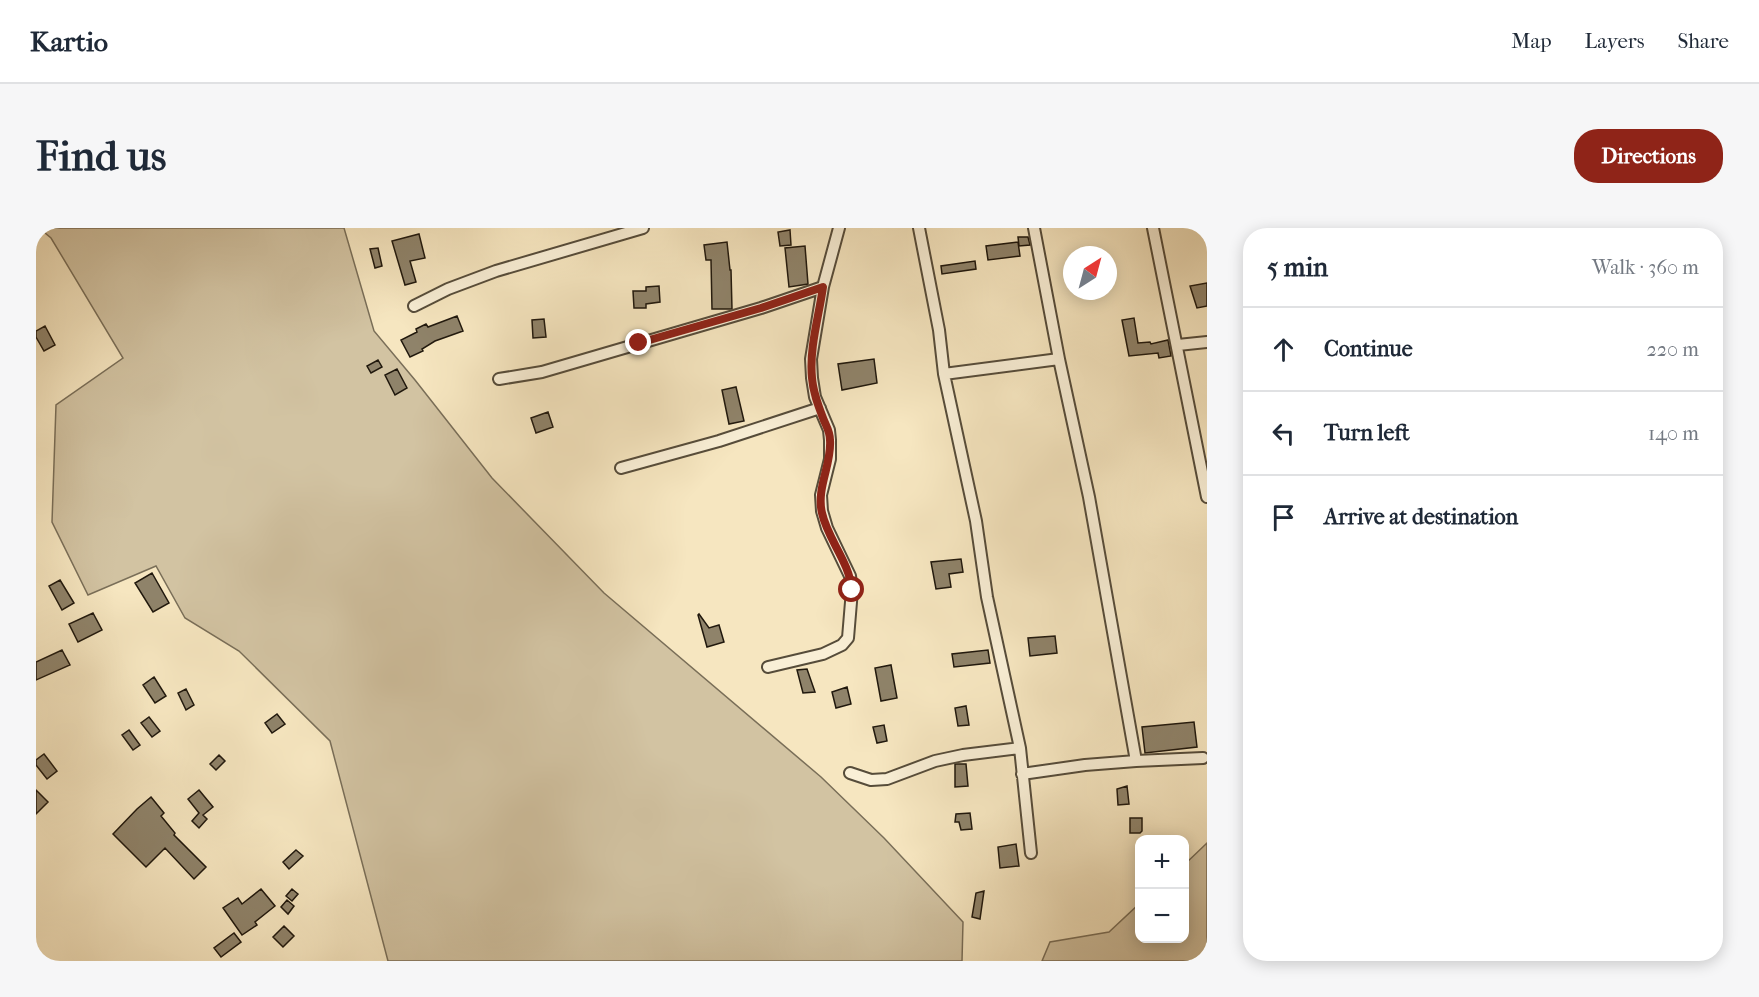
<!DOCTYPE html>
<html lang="en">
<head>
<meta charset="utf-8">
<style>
  body { margin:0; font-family:"IM FELL French Canon",serif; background:#f6f6f7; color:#1f2937 }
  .controls { position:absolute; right:18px; bottom:18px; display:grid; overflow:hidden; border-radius:12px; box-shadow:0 3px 15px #0003 }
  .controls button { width:54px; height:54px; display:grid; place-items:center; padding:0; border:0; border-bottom:2px solid #e0e1e3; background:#fff; color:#1f2937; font:30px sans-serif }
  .compass { position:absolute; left:1027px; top:18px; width:54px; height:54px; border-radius:50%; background:#fff; box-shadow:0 3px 15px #0003; rotate:36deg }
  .stop { position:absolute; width:18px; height:18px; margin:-14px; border:4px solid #8f2418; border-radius:50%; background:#fff }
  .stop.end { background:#8f2418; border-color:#fff; box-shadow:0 2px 6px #0008 }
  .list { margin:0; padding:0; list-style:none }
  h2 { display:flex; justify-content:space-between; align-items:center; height:78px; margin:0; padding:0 24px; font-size:26px }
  h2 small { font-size:20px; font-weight:400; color:#747a83 }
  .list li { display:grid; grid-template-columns:39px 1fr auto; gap:18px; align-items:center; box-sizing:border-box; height:84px; padding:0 24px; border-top:2px solid #e0e1e3 }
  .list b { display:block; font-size:22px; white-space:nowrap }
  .list em { font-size:20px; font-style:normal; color:#747a83 }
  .icon { flex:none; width:33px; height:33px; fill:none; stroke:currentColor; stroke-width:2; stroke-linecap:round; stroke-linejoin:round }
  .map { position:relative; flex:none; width:1171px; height:733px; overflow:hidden; border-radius:24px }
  header { display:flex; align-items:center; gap:36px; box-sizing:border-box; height:84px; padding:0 30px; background:#fff; border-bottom:2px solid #e0e1e3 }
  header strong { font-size:28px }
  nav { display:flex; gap:33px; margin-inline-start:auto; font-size:21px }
  .intro { display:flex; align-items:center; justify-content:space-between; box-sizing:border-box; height:144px; padding:0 36px }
  h1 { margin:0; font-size:42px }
  .button { padding:15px 27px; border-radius:24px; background:#8f2418; color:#fff; font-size:21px; font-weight:700 }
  main { display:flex; gap:36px; padding:0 36px }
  aside { flex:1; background:#fff; border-radius:24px; box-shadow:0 3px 15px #0003 }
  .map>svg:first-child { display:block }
  .green { fill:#d2c3a2; stroke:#796e58; stroke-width:1.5 }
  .building { fill:#8f836a; stroke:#20180d; stroke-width:1.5 }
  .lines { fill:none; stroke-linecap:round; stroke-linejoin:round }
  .minor-casing { stroke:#564c3a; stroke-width:14 }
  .minor { stroke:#f9efd6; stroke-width:10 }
  .route { stroke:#8f2418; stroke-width:8 }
</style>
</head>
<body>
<header>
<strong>Kartio</strong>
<nav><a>Map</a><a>Layers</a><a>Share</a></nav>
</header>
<div class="intro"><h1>Find us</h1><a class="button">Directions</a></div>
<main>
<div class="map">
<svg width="1171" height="733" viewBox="0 0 1171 733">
  <rect width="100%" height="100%" fill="#f6e6c0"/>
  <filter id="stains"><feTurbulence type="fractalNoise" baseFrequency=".00333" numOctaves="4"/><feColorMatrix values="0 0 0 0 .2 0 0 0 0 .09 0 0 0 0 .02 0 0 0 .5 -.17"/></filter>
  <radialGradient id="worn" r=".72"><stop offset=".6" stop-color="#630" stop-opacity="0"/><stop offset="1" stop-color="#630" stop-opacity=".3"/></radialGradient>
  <path class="green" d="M 3,0 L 308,0 L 338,103 L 379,152 L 456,250 L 568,365 L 785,549 L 848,610 L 927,694 L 926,733 L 352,733 L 294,513 L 203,423 L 149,390 L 120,338 L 52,367 L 16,294 L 20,177 L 87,130 L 15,10 Z
    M 1171,615 L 1171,733 L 1006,733 L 1014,714 L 1073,704 L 1103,676 L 1104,710 L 1148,710 L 1149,636 Z"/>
  <path class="building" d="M 754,2 L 755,17 L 744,18 L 742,4 Z
    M 383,6 L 389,30 L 374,33 L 380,54 L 369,57 L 356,13 Z
    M 982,9 L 992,9 L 994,17 L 983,18 Z
    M 691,14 L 694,42 L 695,42 L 696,81 L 676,81 L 675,32 L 670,32 L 668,17 Z
    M 982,14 L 984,28 L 952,32 L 950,18 Z
    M 769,18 L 772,56 L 753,59 L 749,20 Z
    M 342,20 L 346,38 L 339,40 L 334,21 Z
    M 939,33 L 940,41 L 906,46 L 905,38 Z
    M 1171,55 L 1171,78 L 1161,80 L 1154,58 Z
    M 623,58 L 624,74 L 610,76 L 610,80 L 598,80 L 597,63 L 610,63 L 610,59 Z
    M 421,88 L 427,103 L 399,113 L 386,121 L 387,123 L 374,129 L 365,112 L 381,104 L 380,101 L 390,96 L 392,99 Z
    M 1098,90 L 1102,115 L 1114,114 L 1115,116 L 1132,112 L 1135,128 L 1123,130 L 1122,125 L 1093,128 L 1086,92 Z
    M 508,91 L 510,109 L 497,110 L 496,92 Z
    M 9,98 L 19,117 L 8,123 L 0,109 L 0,103 Z
    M 838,131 L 841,155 L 806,162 L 802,136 Z
    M 342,132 L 346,139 L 335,145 L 331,138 Z
    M 361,141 L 371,160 L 359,167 L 349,147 Z
    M 700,159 L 708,193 L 693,196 L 686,162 Z
    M 512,184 L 517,199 L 500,205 L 495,190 Z
    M 925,331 L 927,344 L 913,346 L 915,359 L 900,361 L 895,334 Z
    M 116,345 L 133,375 L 117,384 L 99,355 Z
    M 24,352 L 38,375 L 26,382 L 13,358 Z
    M 57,385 L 66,402 L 42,414 L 33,396 Z
    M 663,386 L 673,400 L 683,397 L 688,414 L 671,419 L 662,387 Z
    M 1019,408 L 1021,425 L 994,428 L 992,410 Z
    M 26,422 L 34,437 L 0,452 L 0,434 Z
    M 952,422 L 954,435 L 918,439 L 916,426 Z
    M 855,437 L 861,470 L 845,473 L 839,440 Z
    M 771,441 L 779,464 L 767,465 L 761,442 Z
    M 118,449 L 130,468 L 119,475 L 107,457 Z
    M 811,459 L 815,476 L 800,480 L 796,464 Z
    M 150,461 L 158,477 L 150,482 L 142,465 Z
    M 930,478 L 933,497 L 922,498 L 919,480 Z
    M 241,486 L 249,496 L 236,505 L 229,495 Z
    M 113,489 L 124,503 L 116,509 L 105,495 Z
    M 1158,494 L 1161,519 L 1109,525 L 1106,499 Z
    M 848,497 L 851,513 L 841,515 L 837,499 Z
    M 93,502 L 104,517 L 97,522 L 86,507 Z
    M 8,526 L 21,543 L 11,551 L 0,537 L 0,532 Z
    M 183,527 L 189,533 L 180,542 L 174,536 Z
    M 919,536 L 930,536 L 932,558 L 919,559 Z
    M 1091,558 L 1093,576 L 1082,577 L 1081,561 Z
    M 0,562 L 12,574 L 0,586 Z
    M 163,562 L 177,579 L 167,587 L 171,591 L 163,600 L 156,593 L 163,585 L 152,571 Z
    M 115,569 L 128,585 L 125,588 L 139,605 L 138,607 L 170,639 L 158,651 L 129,620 L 110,639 L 77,606 L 101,581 Z
    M 934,585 L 936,601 L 925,602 L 923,594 L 919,594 L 920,586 Z
    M 1094,590 L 1106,590 L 1106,603 L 1104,605 L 1094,605 Z
    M 980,616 L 983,638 L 964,640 L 962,619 Z
    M 260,622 L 267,628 L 253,641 L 247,634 Z
    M 225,661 L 239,678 L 219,694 L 221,697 L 206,707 L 187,680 L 202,670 L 206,676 Z
    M 256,661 L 262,666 L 256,673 L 250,668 Z
    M 948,663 L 944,691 L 936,689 L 940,665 Z
    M 251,672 L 258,678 L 252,686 L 245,679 Z
    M 248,698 L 258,708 L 247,719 L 237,709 Z
    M 198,705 L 205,714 L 185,729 L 178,720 Z"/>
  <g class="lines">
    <defs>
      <path id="minor" d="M 883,0 L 903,102 L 908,146 L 940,293 L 951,369 L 984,520 L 995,625
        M 1117,0 L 1171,269
        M 378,78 L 412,61 L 460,43 L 607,0
        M 1142,117 L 1171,114
        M 1023,131 L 1053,269 L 1100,533 L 1167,530
        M 908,146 L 1023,131 L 998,0
        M 463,151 L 506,144 L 725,80 L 787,59
        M 585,240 L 683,213 L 784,180
        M 732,439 L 787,426 L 806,417 L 812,410 L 816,362 L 814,348 L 791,300 L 786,283 L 785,267 L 794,231 L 794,212 L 793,202 L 779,169 L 776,150 L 775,131 L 787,59 L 803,0
        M 814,545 L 835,552 L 851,551 L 899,533 L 927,527 L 984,520
        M 986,546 L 1049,537 L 1100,533"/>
    </defs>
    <use href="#minor" class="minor-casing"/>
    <use href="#minor" class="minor"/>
  </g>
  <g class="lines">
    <path class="route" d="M 603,115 L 725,80 L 787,59 C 783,88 773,120 776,150 C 777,164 782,177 787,190 C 790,198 794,203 794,212 C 796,236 780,260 786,285 C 792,312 813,333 816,362"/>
  </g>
  <rect width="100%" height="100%" filter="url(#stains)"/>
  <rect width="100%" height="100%" fill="url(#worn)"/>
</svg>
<div class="controls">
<button>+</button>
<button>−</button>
</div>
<svg class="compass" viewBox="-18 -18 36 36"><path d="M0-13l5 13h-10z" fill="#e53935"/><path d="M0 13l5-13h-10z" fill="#747a83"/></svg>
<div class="stop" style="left:816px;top:362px"></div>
<div class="stop end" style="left:603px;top:115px"></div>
</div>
<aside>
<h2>5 min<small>Walk · 360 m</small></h2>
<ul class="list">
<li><svg class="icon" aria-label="ahead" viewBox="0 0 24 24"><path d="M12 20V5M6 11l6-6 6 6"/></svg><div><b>Continue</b></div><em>220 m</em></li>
<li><svg class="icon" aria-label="left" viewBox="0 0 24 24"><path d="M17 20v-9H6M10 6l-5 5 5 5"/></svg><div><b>Turn left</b></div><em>140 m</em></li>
<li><svg class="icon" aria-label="arrive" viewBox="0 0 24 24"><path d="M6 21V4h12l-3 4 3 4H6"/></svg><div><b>Arrive at destination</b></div></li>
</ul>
</aside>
</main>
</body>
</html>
